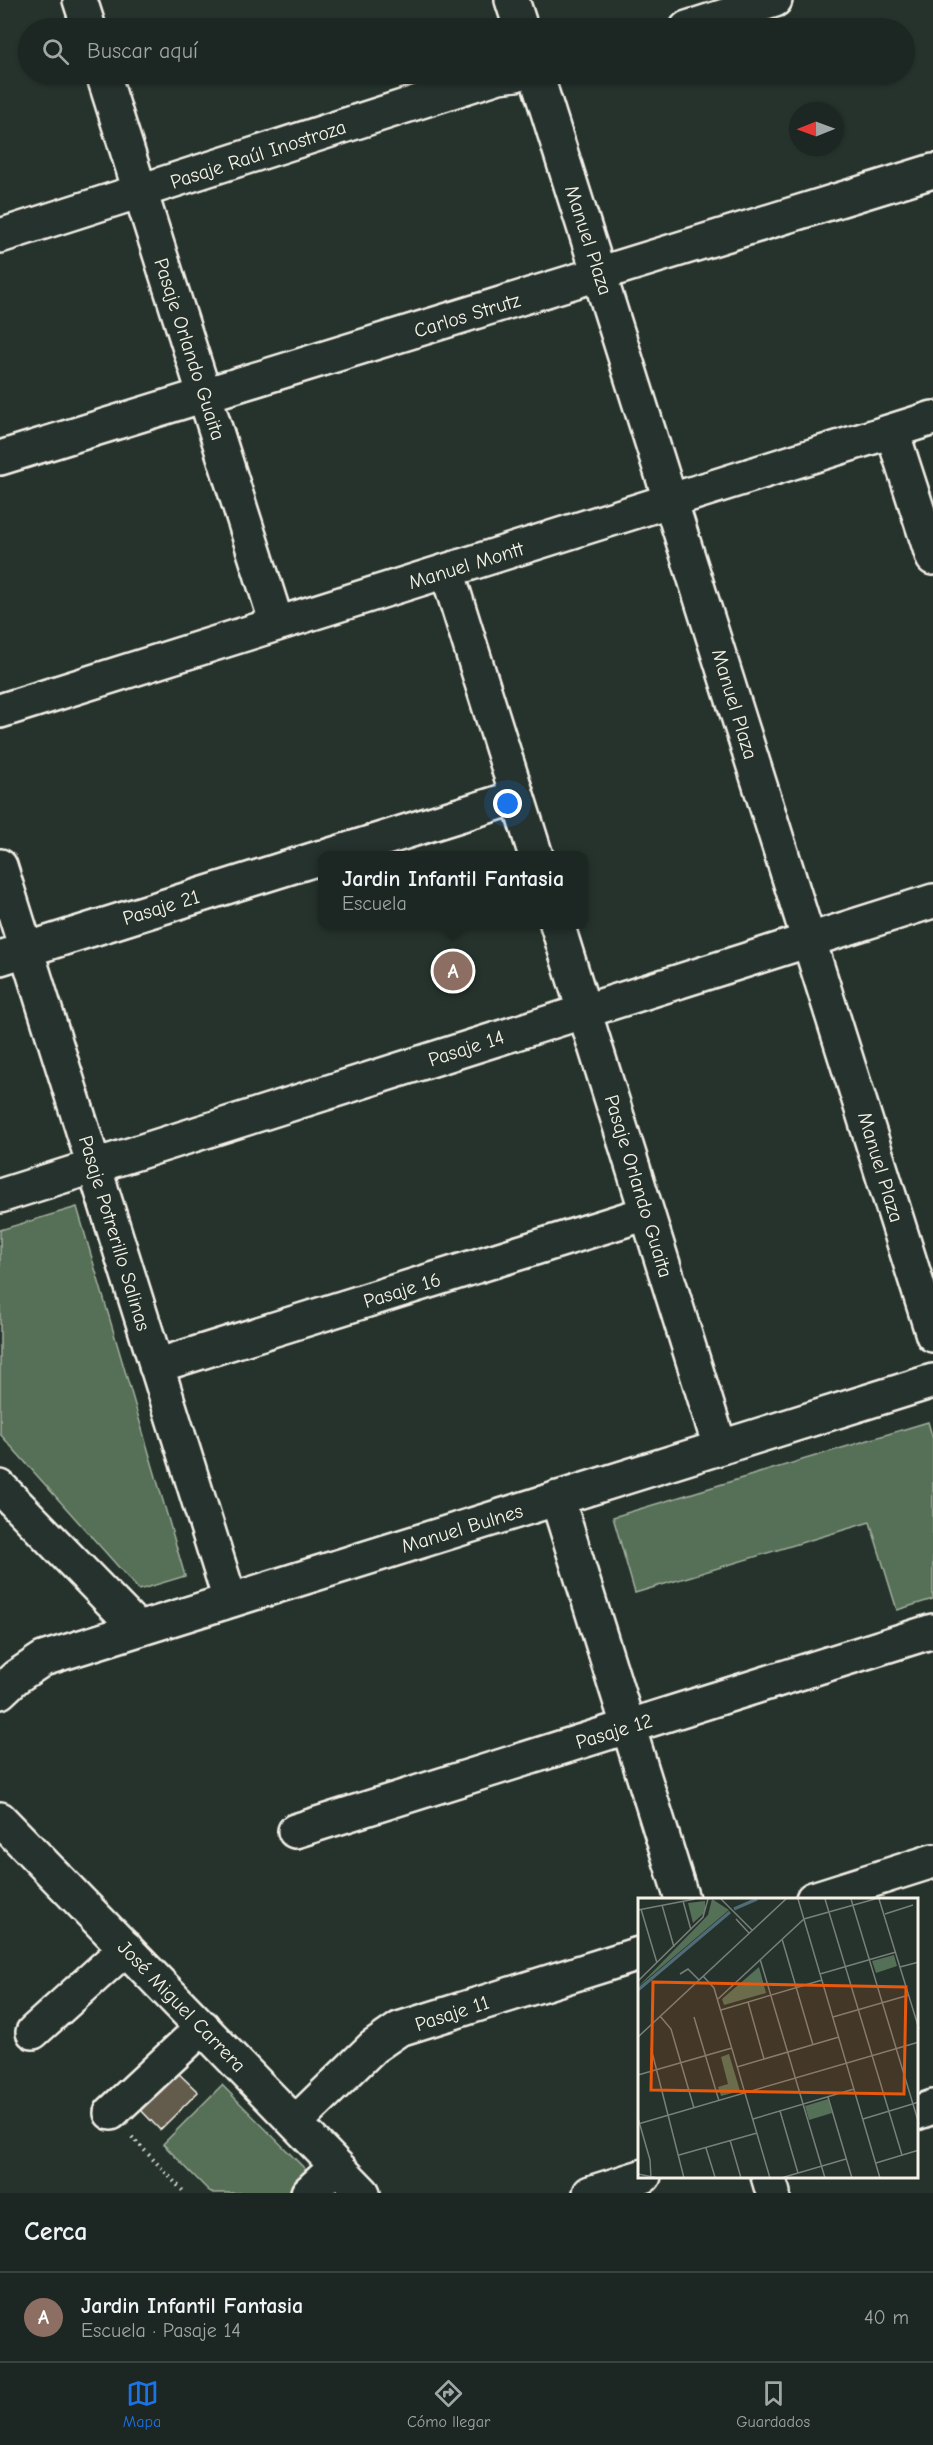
<!DOCTYPE html>
<html lang="es">
<head>
<meta charset="utf-8">
<style>
  body { margin:0; font-family:"Comic Neue",sans-serif; background:#252e2a; color:#f1f3f6 }
  .compass { position:absolute; left:789px; top:102px; width:54px; height:54px; border-radius:50%; background:#1c2622; box-shadow:0 2px 4px #0004; rotate:269deg }
  .you { position:absolute; left:508px; top:804px; width:21px; height:21px; margin:-15px; border:4px solid #fff; border-radius:50%; background:#1a73e8; box-shadow:0 0 0 9px #1a73e833 }
  .badge { display:grid; place-items:center; width:39px; height:39px; border-radius:50%; background:#1a73e8; color:#fff; font-size:20px; font-weight:700 }
  .pin { position:absolute; translate:-50% -50%; border:3px solid #fff; box-shadow:0 2px 6px #0006 }
  .popup { position:absolute; left:318px; top:851px; width:270px; height:78px; box-sizing:border-box; display:grid; place-content:center; border-radius:12px; background:#1c2622; filter:drop-shadow(0 2px 4px #0005); font-size:20px; white-space:nowrap; color:#a0a5a5 }
  .popup b { font-size:22px; color:#f1f3f6 }
  .popup::after { content:''; position:absolute; left:50%; top:100%; margin-left:-12px; border:12px solid transparent; border-top-color:#1c2622 }
  .list { margin:0; padding:0; list-style:none }
  h2 { display:flex; justify-content:space-between; align-items:center; height:78px; margin:0; padding:0 24px; font-size:26px }
  h2 small { font-size:20px; font-weight:400; color:#a0a5a5 }
  .list li { display:grid; grid-template-columns:39px 1fr auto; gap:18px; align-items:center; box-sizing:border-box; height:90px; padding:0 24px; border-top:2px solid #3a4340 }
  .list b { display:block; font-size:22px; white-space:nowrap }
  .list p { margin:0; font-size:20px; white-space:nowrap; color:#a0a5a5 }
  .list em { font-size:20px; font-style:normal; color:#a0a5a5 }
  .icon { flex:none; width:33px; height:33px; fill:none; stroke:currentColor; stroke-width:2; stroke-linecap:round; stroke-linejoin:round }
  .map { position:relative; flex:none; width:933px; height:2193px; overflow:hidden }
  .search { position:absolute; background:#1c2622; box-shadow:0 2px 4px #0004; left:18px; right:18px; top:18px; height:66px; display:flex; align-items:center; gap:15px; box-sizing:border-box; padding:0 21px; border-radius:33px; color:#a0a5a5; font-size:22px }
  .sheet { height:168px; background:#1c2622 }
  nav { display:flex; justify-content:space-around; align-items:center; box-sizing:border-box; height:84px; border-top:2px solid #3a4340; background:#1c2622; font-size:16px; color:#a0a5a5 }
  nav a { display:grid; justify-items:center; gap:3px }
  nav .on { color:#1a73e8 }
  .map>svg:first-child { display:block }
  .green { fill:#547056; stroke:#a4b09f; stroke-width:1.5 }
  .building { fill:#645c4e; stroke:#f4f1e8; stroke-width:1.5 }
  .lines { fill:none; stroke-linecap:round; stroke-linejoin:round }
  .street-casing { stroke:#f4f1e8; stroke-width:38 }
  .secondary-casing { stroke:#f4f1e8; stroke-width:38 }
  .path { stroke:#f4f1e8; stroke-width:4; stroke-dasharray:1.5 4.5; stroke-linecap:butt }
  .street { stroke:#26332d; stroke-width:33 }
  .secondary { stroke:#26332d; stroke-width:33 }
  .labels { text-anchor:middle; stroke-width:4.5; stroke-linejoin:round; paint-order:stroke }
  .street-label { font-size:20px; fill:#f4f1e8; stroke:#26332d }
  .inset-river { fill:none; stroke:#506c76; stroke-width:3 }
  .inset-road { fill:none; stroke:#787f78; stroke-width:1.5 }
  .view { fill:#e8590c; fill-opacity:0.15; stroke:#e8590c; stroke-width:3 }
  .inset-edge { fill:none; stroke:#f4f1e8; stroke-width:3 }
</style>
</head>
<body>
<div class="map">
<svg width="933" height="2193" viewBox="0 0 933 2193">
  <rect width="100%" height="100%" fill="#26332d"/>
  <filter id="ink" filterUnits="userSpaceOnUse"><feTurbulence type="fractalNoise" baseFrequency=".0167" numOctaves="2"/><feDisplacementMap in="SourceGraphic" scale="12" xChannelSelector="R" yChannelSelector="G"/><feConvolveMatrix kernelMatrix="1 2 1 2 8 2 1 2 1" color-interpolation-filters="sRGB"/></filter>
  <g filter="url(#ink)">
    <path class="green" d="M 77,1207 L 185,1576 L 139,1590 L 0,1434 L 0,1230 Z
      M 928,1422 L 933,1439 L 933,1599 L 897,1610 L 870,1522 L 635,1593 L 613,1517 Z
      M 222,2085 L 309,2173 L 290,2193 L 211,2193 L 163,2144 Z"/>
    <path class="building" d="M 175,2070 L 198,2092 L 160,2130 L 138,2107 Z"/>
    <g class="lines">
      <defs>
        <path id="street" d="M 80,0 L 89,28
          M 687,28 L 775,0
          M 103,74 L 277,624
          M 0,236 L 499,76 L 516,74
          M 892,431 L 933,558
          M 0,458 L 933,171
          M 447,571 L 536,856
          M 0,711 L 933,418
          M 328,856 L 517,797
          M 0,866 L 230,1600
          M 557,924 L 720,1447
          M 0,958 L 322,857
          M 0,1196 L 933,901
          M 156,1366 L 647,1213
          M 0,1487 L 138,1629
          M 557,1498 L 682,1899
          M 0,1692 L 16,1677 L 43,1659 L 933,1381
          M 0,1819 L 363,2193
          M 295,1831 L 933,1631
          M 813,1899 L 933,1861
          M 33,2032 L 126,1948
          M 111,2113 L 203,2027
          M 916,2113 L 933,2107
          M 295,2123 L 373,2047 L 399,2029 L 639,1954
          M 768,2176 L 773,2193
          M 308,2193 L 337,2166
          M 590,2193 L 644,2176"/>
        <path id="secondary" d="M 512,0 L 521,28
          M 536,74 L 933,1335"/>
      </defs>
      <use href="#street" class="street-casing"/>
      <use href="#secondary" class="secondary-casing"/>
      <path class="path" d="M 132,2137 L 185,2193"/>
      <use href="#street" class="street"/>
      <use href="#secondary" class="secondary"/>
    </g>
  </g>
  <g class="labels">
    <g class="street-label">
      <text transform="translate(258 154) rotate(-18)" y="7">Pasaje Raúl Inostroza</text>
      <text transform="translate(589 240) rotate(72)" y="7">Manuel Plaza</text>
      <text transform="translate(467 315) rotate(-17)" y="7">Carlos Strutz</text>
      <text transform="translate(190 349) rotate(72)" y="7">Pasaje Orlando Guaita</text>
      <text transform="translate(466 565) rotate(-17)" y="7">Manuel Montt</text>
      <text transform="translate(735 704) rotate(73)" y="7">Manuel Plaza</text>
      <text transform="translate(161 907) rotate(-17)" y="7">Pasaje 21</text>
      <text transform="translate(466 1048) rotate(-18)" y="7">Pasaje 14</text>
      <text transform="translate(881 1167) rotate(73)" y="7">Manuel Plaza</text>
      <text transform="translate(639 1186) rotate(73)" y="7">Pasaje Orlando Guaita</text>
      <text transform="translate(115 1233) rotate(73)" y="7">Pasaje Potrerillo Salinas</text>
      <text transform="translate(402 1290) rotate(-17)" y="7">Pasaje 16</text>
      <text transform="translate(462 1528) rotate(-17)" y="7">Manuel Bulnes</text>
      <text transform="translate(614 1731) rotate(-17)" y="7">Pasaje 12</text>
      <text transform="translate(182 2006) rotate(46)" y="7">José Miguel Carrera</text>
      <text transform="translate(452 2013) rotate(-18)" y="7">Pasaje 11</text>
    </g>
  </g>
  <g transform="translate(638 1898)">
    <rect width="280" height="280" fill="#26332d"/>
    <path d="M 74,1 L 91,12 L 0,89 L 70,17 ZM 67,3 L 67,14 L 55,25 L 50,5 ZM 256,57 L 259,68 L 238,75 L 234,63 ZM 121,69 L 128,95 L 86,107 L 84,101 ZM 91,156 L 102,193 L 83,198 L 80,189 L 90,186 L 83,159 ZM 190,201 L 194,215 L 171,222 L 167,208 Z" fill="#547056"/>
    <path class="inset-river" d="M 96,11 L 119,1M 0,92 L 92,14"/>
    <path class="inset-road" d="M 83,1 L 114,32M 160,1 L 242,280M 187,1 L 264,257M 213,1 L 281,226M 241,1 L 281,131M 45,3 L 53,32M 24,7 L 36,49M 3,11 L 19,65M 0,12 L 57,1M 247,16 L 275,7M 98,21 L 111,35M 144,41 L 175,147M 122,61 L 187,280M 262,69 L 281,64M 42,76 L 50,71 L 61,82M 182,76 L 258,54M 65,78 L 76,90 L 132,280M 0,83 L 65,19 L 70,1M 80,101 L 166,21 L 237,1M 110,104 L 126,161M 83,112 L 184,82M 22,118 L 33,131 L 56,210M 56,119 L 81,203M 195,119 L 271,97M 0,139 L 148,1M 13,150 L 46,280M 99,169 L 201,139M 0,177 L 94,150M 190,199 L 214,280M 142,213 L 160,275M 0,220 L 12,262 L 13,280M 115,221 L 216,191M 225,221 L 281,204M 0,226 L 281,144M 92,242 L 103,280M 68,250 L 77,279M 41,257 L 119,235M 238,265 L 281,252M 0,276 L 20,280M 143,280 L 208,261"/>
    <path class="view" d="M 15,84 L 268,89 L 266,196 L 13,192 Z"/>
    <rect width="280" height="280" class="inset-edge"/>
  </g>
</svg>
<svg class="compass" viewBox="-18 -18 36 36"><path d="M0-13l5 13h-10z" fill="#e53935"/><path d="M0 13l5-13h-10z" fill="#a0a5a5"/></svg>
<div class="you"></div>
<div class="pin badge" style="left:453px;top:971px;background:#8d6e63">A</div>
<div class="popup"><b>Jardin Infantil Fantasia</b>Escuela</div>
<div class="search"><svg class="icon" aria-label="search" viewBox="0 0 24 24"><circle cx="10" cy="10" r="6"/><path d="M15 15l6 6"/></svg>Buscar aquí</div>
</div>
<section class="sheet">
<h2>Cerca<small></small></h2>
<ul class="list">
<li><span class="badge" style="background:#8d6e63">A</span><div><b>Jardin Infantil Fantasia</b><p>Escuela · Pasaje 14</p></div><em>40 m</em></li>
</ul>
</section>
<nav>
<a class="on"><svg class="icon" aria-label="map" viewBox="0 0 24 24"><path d="M3 6l6-2 6 2 6-2v14l-6 2-6-2-6 2zM9 4v14M15 6v14"/></svg>Mapa</a>
<a><svg class="icon" aria-label="directions" viewBox="0 0 24 24"><path d="M12 3l9 9-9 9-9-9zM9 14v-3h6M13 9l2 2-2 2"/></svg>Cómo llegar</a>
<a><svg class="icon" aria-label="saved" viewBox="0 0 24 24"><path d="M7 4h10v16l-5-4-5 4z"/></svg>Guardados</a>
</nav>
</body>
</html>
